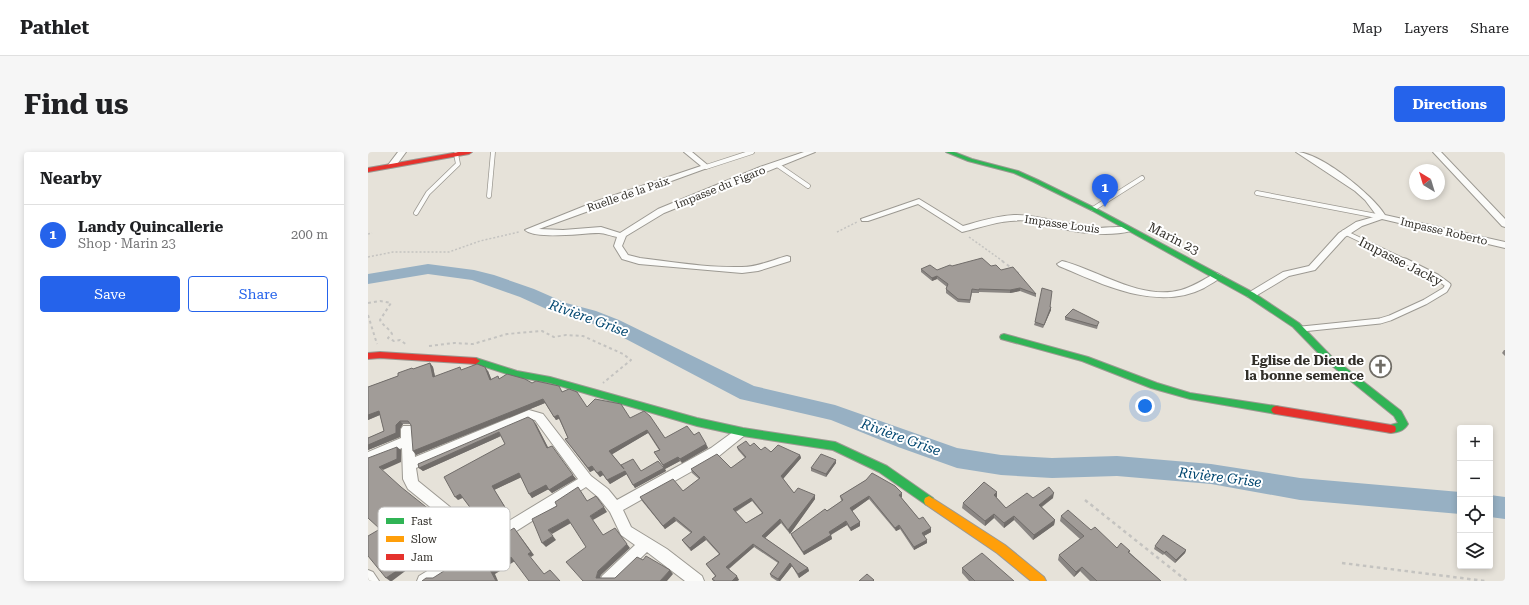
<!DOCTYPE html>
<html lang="en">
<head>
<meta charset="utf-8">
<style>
  body { margin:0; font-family:"Roboto Serif",serif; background:#f6f6f6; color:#202124 }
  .controls { position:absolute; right:12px; bottom:12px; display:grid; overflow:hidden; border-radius:4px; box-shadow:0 2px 6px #0003 }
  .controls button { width:36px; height:36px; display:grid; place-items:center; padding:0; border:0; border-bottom:1px solid #e0e0e0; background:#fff; color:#202124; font:20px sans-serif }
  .compass { position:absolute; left:1041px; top:12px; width:36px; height:36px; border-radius:50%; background:#fff; box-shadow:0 2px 6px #0003; rotate:322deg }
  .you { position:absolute; left:777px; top:254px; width:14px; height:14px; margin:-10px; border:3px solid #fff; border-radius:50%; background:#1a73e8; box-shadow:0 0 0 6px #1a73e833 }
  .badge { display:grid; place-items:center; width:26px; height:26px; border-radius:50%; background:#2563eb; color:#fff; font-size:13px; font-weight:700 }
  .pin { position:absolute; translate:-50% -33px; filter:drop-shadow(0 1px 2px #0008) }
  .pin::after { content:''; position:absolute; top:21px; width:14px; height:12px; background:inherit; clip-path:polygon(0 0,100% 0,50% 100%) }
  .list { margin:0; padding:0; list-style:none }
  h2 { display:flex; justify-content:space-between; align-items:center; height:52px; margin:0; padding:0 16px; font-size:17px }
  h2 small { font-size:13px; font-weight:400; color:#757577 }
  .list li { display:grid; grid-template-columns:26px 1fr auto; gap:12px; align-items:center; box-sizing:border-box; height:60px; padding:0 16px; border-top:1px solid #e0e0e0 }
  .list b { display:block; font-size:15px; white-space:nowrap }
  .list p { margin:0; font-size:13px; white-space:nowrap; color:#757577 }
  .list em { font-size:13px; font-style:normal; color:#757577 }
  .actions { display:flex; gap:8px; padding:12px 16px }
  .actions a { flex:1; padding:9px 0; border:1px solid #2563eb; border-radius:4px; text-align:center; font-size:14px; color:#2563eb }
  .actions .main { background:#2563eb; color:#fff }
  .icon { flex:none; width:22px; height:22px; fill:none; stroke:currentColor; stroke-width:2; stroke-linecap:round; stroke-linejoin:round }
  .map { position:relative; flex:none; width:1137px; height:429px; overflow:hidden; border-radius:4px }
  header { display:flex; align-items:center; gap:24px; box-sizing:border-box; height:56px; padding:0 20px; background:#fff; border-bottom:1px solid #e0e0e0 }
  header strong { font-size:19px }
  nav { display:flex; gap:22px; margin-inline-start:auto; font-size:14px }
  .intro { display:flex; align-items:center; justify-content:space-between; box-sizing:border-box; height:96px; padding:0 24px }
  h1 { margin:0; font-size:28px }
  .button { padding:10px 18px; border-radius:4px; background:#2563eb; color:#fff; font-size:14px; font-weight:700 }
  main { display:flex; gap:24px; padding:0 24px }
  aside { flex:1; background:#fff; border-radius:4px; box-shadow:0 2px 6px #0003 }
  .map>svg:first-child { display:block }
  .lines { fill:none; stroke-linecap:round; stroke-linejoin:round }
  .river { fill:#97b0c3; fill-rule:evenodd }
  .lane-far1-casing { stroke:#9c9992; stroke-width:5.5 }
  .lane-casing { stroke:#9c9992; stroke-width:7 }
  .street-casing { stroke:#9c9992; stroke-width:2 }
  .fast-casing { stroke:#9c9992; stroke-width:2 }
  .slow-casing { stroke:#9c9992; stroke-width:2 }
  .jam-casing { stroke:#9c9992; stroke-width:2 }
  .path-far2 { stroke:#c4c3c0; stroke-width:1.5; stroke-dasharray:2 2; stroke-linecap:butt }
  .path-far1 { stroke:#c4c3c0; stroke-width:2; stroke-dasharray:3 3; stroke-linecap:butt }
  .path { stroke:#c4c3c0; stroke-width:2.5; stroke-dasharray:3.5 3.5; stroke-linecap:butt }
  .lane-far1 { stroke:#fbfbf9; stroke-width:4 }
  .lane { stroke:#fbfbf9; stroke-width:5 }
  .street { fill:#fbfbf9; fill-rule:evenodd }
  .fast { fill:#30b455; fill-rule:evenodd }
  .slow { fill:#ff9f0a; fill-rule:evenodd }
  .jam { fill:#e5322d; fill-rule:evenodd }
  .wall { fill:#8a8683; fill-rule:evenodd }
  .shaded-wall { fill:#716d6a }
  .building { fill:#a19c98; stroke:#716d6a; fill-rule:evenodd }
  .labels { text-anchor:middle; stroke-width:4; stroke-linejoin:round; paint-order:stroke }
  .far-street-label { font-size:11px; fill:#322f29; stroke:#fff }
  .street-label { font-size:13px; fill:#322f29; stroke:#fff }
  .poi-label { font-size:13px; font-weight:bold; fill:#322f29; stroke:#fff; text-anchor:end }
  .water-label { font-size:14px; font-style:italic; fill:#024770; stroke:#fff }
  .key { fill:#fff; stroke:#c2c1bf; stroke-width:1 }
  .key-label { font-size:11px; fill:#322f29 }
</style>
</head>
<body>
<header>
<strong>Pathlet</strong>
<nav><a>Map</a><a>Layers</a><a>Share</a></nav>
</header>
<div class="intro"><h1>Find us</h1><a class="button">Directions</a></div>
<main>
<aside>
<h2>Nearby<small></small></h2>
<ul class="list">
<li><span class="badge">1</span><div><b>Landy Quincallerie</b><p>Shop · Marin 23</p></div><em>200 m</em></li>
</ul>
<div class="actions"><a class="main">Save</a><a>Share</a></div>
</aside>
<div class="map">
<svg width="1137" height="429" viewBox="0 0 1137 429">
  <rect width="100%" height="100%" fill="#e6e2d9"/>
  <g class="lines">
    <path class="river" d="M 60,112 L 106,118 L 126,123 L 166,137 L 198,151 L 228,159 L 251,168 L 386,234 L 467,253 L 589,296 L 633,303 L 684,306 L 749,304 L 843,312 L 932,326 L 1092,340 L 1092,362 L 932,348 L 843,332 L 749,324 L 684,326 L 633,323 L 589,316 L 530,295 L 463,268 L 372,247 L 237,176 L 215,168 L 185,160 L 152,145 L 104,128 L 60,122 L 0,132 L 0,122 Z
      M 1122,343 L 1137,345 L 1137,367 L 1122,365 Z"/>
    <defs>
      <path id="lane-far1" d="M 408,12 L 440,34
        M 338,15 L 384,0
        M 889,41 L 1014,65
        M 121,44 L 125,0
        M 725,57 L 774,26
        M 48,61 L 60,41 L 90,12 L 88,2
        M 976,80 L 1039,110"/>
      <path id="lane" d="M 934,177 L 1012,169 L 1022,166 L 1057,150 L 1077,138 L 1080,133 L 1069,125 L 1037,109"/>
      <path id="street" d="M 30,0 L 38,0 L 27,15 L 21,15 L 20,13 Z
        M 316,0 L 324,0 L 342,15 L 171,77 L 195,78 L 233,75 L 252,81 L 290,57 L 392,15 L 436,0 L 447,0 L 296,61 L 258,84 L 254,94 L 260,103 L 272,106 C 305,110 340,116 374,115 C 390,115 404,108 419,104 L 422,105 L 422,109 L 390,119 L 374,121 L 271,112 L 254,107 L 246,94 L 249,85 C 243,84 237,81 231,81 C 215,81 168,88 157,78 L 229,49 L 333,14 Z
        M 928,0 C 952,0 1005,43 1017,63 L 1137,90 L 1137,96 L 1014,67 L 994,74 L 977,85 L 947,118 L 921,124 L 886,145 L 880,145 L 878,143 L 880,141 L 915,120 L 941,114 L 971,81 L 988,70 L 1009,64 L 997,48 L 987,39 Z
        M 1065,0 L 1073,0 L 1137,67 L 1137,75 L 1134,74 Z
        M 551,47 L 595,74 C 612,69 629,64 646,63 C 674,62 700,75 728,76 C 736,76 760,73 764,77 L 763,79 C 740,85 713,81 690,76 C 681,74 672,69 663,69 C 639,66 617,74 594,80 L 550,52 L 500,69 L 494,69 L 493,67 Z
        M 694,109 C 730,118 773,149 813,138 C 824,135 835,128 846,122 L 849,121 L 854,124 C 849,129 842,132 836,136 C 789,160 734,132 691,114 L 689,112 Z
        M 161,258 L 175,262 L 223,324 L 240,337 L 249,348 L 343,296 L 369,277 L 377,277 L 379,280 L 377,283 L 351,304 L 255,358 L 263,375 L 299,397 L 334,424 L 336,429 L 317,429 L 279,400 L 249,429 L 232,429 L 234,424 L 267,393 L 253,383 L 242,360 L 230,345 L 218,335 L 69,429 L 49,429 L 51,424 L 97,396 L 72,363 L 40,337 L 35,327 L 34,296 L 0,311 L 0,300 L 33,286 L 33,277 L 35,274 L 43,274 L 45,277 L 47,305 ZM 162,267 L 167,268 L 210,327 L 108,389 L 82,355 L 50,329 L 48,316 Z
        M 0,418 L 5,420 L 11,429 L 0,429 Z"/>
      <path id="fast" d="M 578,0 L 586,0 L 604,7 L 650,19 L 670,28 L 727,56 L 886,141 L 931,171 L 964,205 L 1033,259 L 1040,272 C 1036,279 1028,282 1019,280 L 1018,277 L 1019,274 L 1030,271 L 1026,264 L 958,209 L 925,175 L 880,145 L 723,58 L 666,30 L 646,21 L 600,9 Z
        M 636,182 L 720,205 L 789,231 L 822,241 L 908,254 L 911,255 L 913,258 L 911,261 L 908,262 L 822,247 L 783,236 L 714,209 L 633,187 L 632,185 L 633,183 Z
        M 108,206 L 149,219 L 182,225 L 329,266 L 375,276 L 467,290 L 519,314 L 565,346 L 566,349 L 565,352 L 561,354 L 557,352 L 511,320 L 465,298 L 375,284 L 329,274 L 182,231 L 148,225 L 105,211 L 104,209 Z"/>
      <path id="slow" d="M 561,344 L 637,393 L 676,425 L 678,429 L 663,429 L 629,401 L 557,352 L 556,349 L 557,346 Z"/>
      <path id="jam" d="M 91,0 L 104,0 L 101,2 L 0,20 L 0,16 Z
        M 12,200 L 108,206 L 112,209 L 108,212 L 12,206 L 0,207 L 0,201 Z
        M 908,254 L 1023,273 L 1027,274 L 1028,277 L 1027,280 L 1023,281 L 908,262 L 905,261 L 903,258 L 905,255 Z"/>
    </defs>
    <use href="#lane-far1" class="lane-far1-casing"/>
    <use href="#lane" class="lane-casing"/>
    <use href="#street" class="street-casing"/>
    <use href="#fast" class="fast-casing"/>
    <use href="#slow" class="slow-casing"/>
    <use href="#jam" class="jam-casing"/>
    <path class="path-far2" d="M 469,80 L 489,70
      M 0,82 L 4,81
      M 601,85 L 636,110
      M 0,105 L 25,100 L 81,100 L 112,89 L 151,80"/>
    <path class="path-far1" d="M 634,109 L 653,123
      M 0,151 L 12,149 L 23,151 L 12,168 C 15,174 21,176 24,182 L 20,186 L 26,189 L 32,188 L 39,193
      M 0,163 L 9,192
      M 61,194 L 86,191 L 105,192 L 139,182 L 174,179 L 186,185 L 198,183 L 215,184 L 255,202 L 263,208 L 235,231"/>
    <path class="path" d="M 717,348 L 819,429
      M 974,411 L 1117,429"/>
    <use href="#lane-far1" class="lane-far1"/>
    <use href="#lane" class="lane"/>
    <use href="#street" class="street"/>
    <use href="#fast" class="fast"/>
    <use href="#slow" class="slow"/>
    <use href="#jam" class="jam"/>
  </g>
  <path class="wall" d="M 584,114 L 623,114 L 633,118 L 668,142 L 668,145 L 652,139 L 642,141 L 611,140 L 611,141 L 604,141 L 602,151 L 590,150 L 578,141 L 578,137 L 579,135 L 569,127 L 564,129 L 553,120 L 553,117 L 569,118 Z
    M 682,155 L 683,158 L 675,176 L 666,173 L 667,170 Z
    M 697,165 L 730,173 L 729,177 L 697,168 Z
    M 1136,198 L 1137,198 L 1137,204 L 1134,201 Z
    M 62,211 L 65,215 L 67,225 L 94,218 L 120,219 L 123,227 L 132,227 L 164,231 L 195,240 L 219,255 L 262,266 L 297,286 L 326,283 L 338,292 L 340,296 L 314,311 L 312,309 L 297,317 L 298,319 L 267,336 L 259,322 L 242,332 L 235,323 L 232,325 L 226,318 L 222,320 L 197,287 L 200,286 L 191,267 L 188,268 L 177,251 L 48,303 L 43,272 L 35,272 L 32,277 L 32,285 L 0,298 L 0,286 L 16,279 L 12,263 L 0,268 L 0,235 L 30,224 L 45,217 ZM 280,281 L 291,298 L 286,300 L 295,314 L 273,319 L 256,317 L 244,302 Z
    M 168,272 L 180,296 L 208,327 L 184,341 L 180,337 L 164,346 L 153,325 L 126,338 L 141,361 L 111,377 L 108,377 L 104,374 L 104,358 L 95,346 L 90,348 L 137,292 L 133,284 L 55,319 L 51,316 L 50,312 Z
    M 382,294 L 393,298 L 432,303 L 433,306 L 415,327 L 426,341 L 447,347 L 422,382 L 413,371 L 397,386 L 440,416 L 441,419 L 431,426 L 424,414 L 412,429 L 409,429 L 403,425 L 402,422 L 410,411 L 386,395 L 361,417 L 371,428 L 369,429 L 345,429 L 344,427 L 347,424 L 340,415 L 338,412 L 351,402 L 338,388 L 323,399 L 316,391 L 314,388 L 323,381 L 308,369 L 297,377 L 274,349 L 272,345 L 315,339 L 331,327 L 324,321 L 323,317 L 363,316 L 377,306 L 370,298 L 369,295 ZM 384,349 L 394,361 L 378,371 L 368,360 Z
    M 468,311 L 458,325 L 443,319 L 443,316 Z
    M 498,328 L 534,345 L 533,345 L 551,367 L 563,380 L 556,384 L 559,391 L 546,398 L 532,377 L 528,379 L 501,347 L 484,359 L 492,370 L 492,374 L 483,379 L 479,373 L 463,383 L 464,387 L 436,403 L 424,385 L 423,382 L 474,349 L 473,348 L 472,344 Z
    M 629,340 L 629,345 L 628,345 L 638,356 L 665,346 L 685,346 L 674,355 L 687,368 L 686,373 L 665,388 L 646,368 L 636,376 L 626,366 L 617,374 L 594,356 L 595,351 Z
    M 693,364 L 723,378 L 749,396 L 762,399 L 761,400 L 793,429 L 722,429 L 712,419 L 706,425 L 690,408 L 691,403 L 712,387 L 692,369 Z
    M 787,394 L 818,398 L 817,401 L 807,411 L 796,402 L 795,403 L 786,397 Z
    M 594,416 L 646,429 L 601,429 L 594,421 Z"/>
  <path class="shaded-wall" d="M 569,124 L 569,127 L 564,129 L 564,126 Z
    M 652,136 L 652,139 L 642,141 L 642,138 Z
    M 683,155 L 683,158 L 675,176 L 676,173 Z
    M 62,211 L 65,215 L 68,229 L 65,225 Z
    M 117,215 L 120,219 L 125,231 L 122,228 Z
    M 175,247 L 177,251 L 48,303 L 45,299 Z
    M 11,259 L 14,262 L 0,268 L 0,263 Z
    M 190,263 L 192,266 L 188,268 L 186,265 Z
    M 165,268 L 168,272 L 182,299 L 179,296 Z
    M 32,269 L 35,272 L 32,277 L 32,285 L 0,298 L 0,293 L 28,273 Z
    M 279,278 L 280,281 L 243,303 L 241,299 Z
    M 131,280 L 133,284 L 55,319 L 51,316 Z
    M 338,292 L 340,296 L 314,311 L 312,307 Z
    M 29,295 L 33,298 L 33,310 L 15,318 L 11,315 Z
    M 432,303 L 433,306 L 414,328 L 413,324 Z
    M 310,305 L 312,309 L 297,317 L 298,319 L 267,336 L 265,333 L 296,316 L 295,313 Z
    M 468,308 L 468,311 L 458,325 L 458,322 Z
    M 224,314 L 226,318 L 222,320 L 220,316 Z
    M 233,319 L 235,323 L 232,325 L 229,321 Z
    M 257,319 L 259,322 L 242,332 L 239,328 Z
    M 151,321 L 154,325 L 126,338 L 141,361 L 111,377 L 108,374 L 124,334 Z
    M 205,323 L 208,327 L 184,341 L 181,338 Z
    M 178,333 L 181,337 L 164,346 L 161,342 Z
    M 629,340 L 629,345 L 625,348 L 626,343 Z
    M 534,341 L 534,345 L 531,347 L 531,343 Z
    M 686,341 L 685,346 L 670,357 L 671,353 Z
    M 92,342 L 95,345 L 90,348 L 87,345 Z
    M 447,343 L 447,347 L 422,382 L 420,378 Z
    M 501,344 L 501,347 L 483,360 L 482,356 Z
    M 383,346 L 384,349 L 366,360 L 365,357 Z
    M 236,355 L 239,360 L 225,368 L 222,364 Z
    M 626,362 L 626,366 L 617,374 L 617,369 Z
    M 646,364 L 646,368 L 636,376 L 636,371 Z
    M 306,365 L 308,369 L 297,377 L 295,374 Z
    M 72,366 L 75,370 L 90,389 L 76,399 L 72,395 Z
    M 200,367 L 203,371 L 184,382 L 180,378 Z
    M 412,367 L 413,371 L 396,387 L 394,384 Z
    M 687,368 L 686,373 L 665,388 L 666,383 Z
    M 478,369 L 479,373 L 462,383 L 461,380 Z
    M 492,370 L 492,374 L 483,379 L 482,376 Z
    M 531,373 L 532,377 L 528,379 L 527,376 Z
    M 146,376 L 149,380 L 166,403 L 163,405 L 160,402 Z
    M 563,376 L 563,380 L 554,385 L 554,381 Z
    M 463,383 L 464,387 L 436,403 L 435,400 Z
    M 185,384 L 188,388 L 178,395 L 174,391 Z
    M 336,384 L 338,388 L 323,399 L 322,396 Z
    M 63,386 L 67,390 L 35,412 L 40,417 L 24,429 L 22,429 L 18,426 L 31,409 Z
    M 559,388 L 559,391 L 546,398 L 546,395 Z
    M 259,392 L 262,396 L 233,423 L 231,429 L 228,426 L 230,419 Z
    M 385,392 L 386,395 L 359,418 L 358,415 Z
    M 818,398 L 817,401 L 807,411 L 808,408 Z
    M 143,405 L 147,409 L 133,418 L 129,415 Z
    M 422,411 L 424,414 L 412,429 L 411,429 L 410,427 Z
    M 128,414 L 132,419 L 127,422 L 130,429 L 128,429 L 122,418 Z
    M 714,415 L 712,419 L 706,425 L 708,420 Z
    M 440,416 L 441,419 L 431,426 L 430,422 Z
    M 302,418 L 305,422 L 299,429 L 292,429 Z
    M 369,424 L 371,428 L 369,429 L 364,429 Z"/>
  <path class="building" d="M 614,106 L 623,114 L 628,113 L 633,118 L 645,115 L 668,142 L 652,136 L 642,138 L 611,137 L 611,138 L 604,137 L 602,148 L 590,147 L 578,137 L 580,132 L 569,124 L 564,126 L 553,117 L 562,113 L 569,118 L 582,113 L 584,114 Z
    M 674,136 L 684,139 L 682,155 L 683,155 L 676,173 L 667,170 Z
    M 705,157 L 731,170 L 729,174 L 697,165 Z
    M 62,211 L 65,225 L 92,215 L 93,218 L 109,212 L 117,215 L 122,228 L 130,224 L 131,227 L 139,222 L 157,227 L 164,231 L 168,229 L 191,234 L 194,240 L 201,237 L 209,240 L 219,255 L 227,247 L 253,252 L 262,266 L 276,259 L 282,264 L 297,286 L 319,274 L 326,283 L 331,280 L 338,292 L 312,307 L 310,305 L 295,313 L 286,300 L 292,298 L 279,278 L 241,299 L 256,317 L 253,313 L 265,307 L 273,319 L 290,309 L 296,316 L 265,333 L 257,319 L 239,328 L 233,319 L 229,321 L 224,314 L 220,316 L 197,287 L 200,286 L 190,263 L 186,265 L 175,247 L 45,299 L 43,273 L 40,269 L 32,269 L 28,273 L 28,281 L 0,293 L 0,286 L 16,279 L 11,259 L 0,263 L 0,235 L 30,224 L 30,221 L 44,216 L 45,217 Z
    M 160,265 L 165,268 L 179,296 L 184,294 L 205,323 L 181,338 L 178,333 L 161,342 L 151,321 L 124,334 L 138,357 L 108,374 L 104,374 L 97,362 L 104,358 L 92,342 L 87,345 L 76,325 L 137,292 L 131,280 L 51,316 L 50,312 Z
    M 378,289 L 382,294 L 386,291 L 393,298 L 397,295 L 403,300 L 410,293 L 432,303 L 413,324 L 426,341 L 430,336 L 447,343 L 420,378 L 412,367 L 394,384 L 440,416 L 430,422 L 422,411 L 410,427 L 402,422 L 411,410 L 385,392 L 358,415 L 369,424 L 364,429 L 347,429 L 344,427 L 348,424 L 338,412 L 352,402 L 336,384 L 322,396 L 314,388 L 324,380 L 306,365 L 295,374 L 272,345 L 305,327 L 315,339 L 332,326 L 323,317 L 349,302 L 363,316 L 378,305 L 369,295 ZM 383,346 L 395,361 L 378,371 L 365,357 Z
    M 29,295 L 29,307 L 11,315 L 33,335 L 72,366 L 86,385 L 72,395 L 63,386 L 31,409 L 36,414 L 18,426 L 0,404 L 0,384 L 12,377 L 0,366 L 0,306 Z
    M 453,302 L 468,308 L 458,322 L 443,316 Z
    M 504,321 L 527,334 L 534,341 L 531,343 L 551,367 L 555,365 L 563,376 L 554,381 L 559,388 L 546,395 L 531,373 L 527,376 L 501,344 L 482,356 L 492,370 L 482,376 L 478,369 L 461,380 L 463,383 L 435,400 L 423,382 L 457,357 L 459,359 L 475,348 L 472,344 L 498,328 Z
    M 616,330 L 629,340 L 626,343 L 638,356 L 659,341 L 665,346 L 681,335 L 686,341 L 671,353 L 687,368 L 666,383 L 646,364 L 636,371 L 626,362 L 617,369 L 595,351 Z
    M 210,335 L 219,349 L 228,344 L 236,355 L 222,364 L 235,383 L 247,376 L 259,392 L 230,419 L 228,426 L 247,426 L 269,405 L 275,408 L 278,404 L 302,418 L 292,429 L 215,429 L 198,410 L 218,395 L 200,367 L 180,378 L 185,384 L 174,391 L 164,367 L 189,354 L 187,350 Z
    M 700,358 L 723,378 L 727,375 L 749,396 L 753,391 L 762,399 L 760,400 L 793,429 L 729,429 L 714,415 L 708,420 L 691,403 L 716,384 L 693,364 Z
    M 146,376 L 163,400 L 160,402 L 176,422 L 182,418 L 192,429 L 161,429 L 143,405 L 129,415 L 117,394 Z
    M 795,383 L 818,398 L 808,408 L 798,399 L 797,401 L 787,394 Z
    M 110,397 L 128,414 L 122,418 L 128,429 L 54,429 L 58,426 L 65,426 Z
    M 614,401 L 646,429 L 607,429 L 594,416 Z
    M 499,422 L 506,428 L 505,429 L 491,429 Z"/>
  <defs>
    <symbol id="church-ring" viewBox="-11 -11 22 22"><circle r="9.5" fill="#fff" stroke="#716e67" stroke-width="1.5"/><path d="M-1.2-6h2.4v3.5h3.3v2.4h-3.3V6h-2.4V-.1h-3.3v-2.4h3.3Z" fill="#716e67"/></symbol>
  </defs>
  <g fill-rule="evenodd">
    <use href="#church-ring" x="1000" y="202" width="25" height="25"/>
  </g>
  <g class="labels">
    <g class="far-street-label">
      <text transform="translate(352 35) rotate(-22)" y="4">Impasse du Figaro</text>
      <text transform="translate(260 42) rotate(-19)" y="4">Ruelle de la Paix</text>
      <text transform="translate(694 72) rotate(8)" y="4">Impasse Louis</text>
      <text transform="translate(1076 79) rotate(13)" y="4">Impasse Roberto</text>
    </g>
    <g class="street-label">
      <text transform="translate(806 86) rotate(27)" y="5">Marin 23</text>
      <text transform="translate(1033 109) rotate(27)" y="5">Impasse Jacky</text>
    </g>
    <g class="poi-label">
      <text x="996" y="213">Eglise de Dieu de<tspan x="996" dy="15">la bonne semence</tspan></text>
    </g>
    <g class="water-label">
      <text transform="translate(221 166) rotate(20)" y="5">Rivière Grise</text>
      <text transform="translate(533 285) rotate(20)" y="5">Rivière Grise</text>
      <text transform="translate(852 325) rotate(7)" y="5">Rivière Grise</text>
    </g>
  </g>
  <rect x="10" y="355" width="132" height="64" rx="6" class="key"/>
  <rect x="18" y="366" width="18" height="6" fill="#30b455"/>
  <rect x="18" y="384" width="18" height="6" fill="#ff9f0a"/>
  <rect x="18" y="402" width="18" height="6" fill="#e5322d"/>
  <g class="key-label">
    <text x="43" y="373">Fast</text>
    <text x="43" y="391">Slow</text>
    <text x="43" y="409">Jam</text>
  </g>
</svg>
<div class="controls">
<button>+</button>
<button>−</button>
<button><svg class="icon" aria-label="locate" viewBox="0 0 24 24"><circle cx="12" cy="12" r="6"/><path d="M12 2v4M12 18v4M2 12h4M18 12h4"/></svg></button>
<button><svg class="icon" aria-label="layers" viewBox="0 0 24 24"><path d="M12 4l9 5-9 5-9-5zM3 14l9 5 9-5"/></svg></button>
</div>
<svg class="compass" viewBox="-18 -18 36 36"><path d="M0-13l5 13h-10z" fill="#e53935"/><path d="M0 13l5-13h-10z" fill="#757577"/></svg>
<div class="you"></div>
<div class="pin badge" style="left:737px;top:55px">1</div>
</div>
</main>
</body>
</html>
